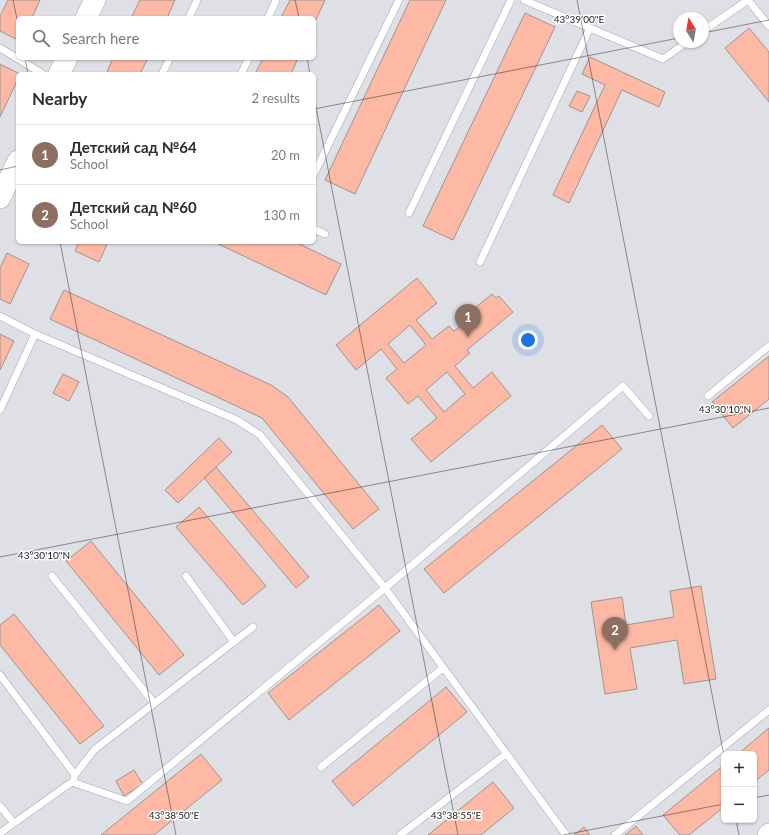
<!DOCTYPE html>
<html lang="en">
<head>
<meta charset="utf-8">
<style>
  body { margin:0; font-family:Lato,sans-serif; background:#f7f7f7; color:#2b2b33 }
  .controls { position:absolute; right:12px; bottom:12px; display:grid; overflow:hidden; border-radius:6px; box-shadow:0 1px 3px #0004 }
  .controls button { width:36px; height:36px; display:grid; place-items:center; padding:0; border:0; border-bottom:1px solid #e1e1e2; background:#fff; color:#2b2b33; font:20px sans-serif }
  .compass { position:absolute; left:673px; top:12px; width:36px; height:36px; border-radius:50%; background:#fff; box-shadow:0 1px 3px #0004; rotate:349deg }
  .you { position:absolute; left:528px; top:340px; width:14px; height:14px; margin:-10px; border:3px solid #fff; border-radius:50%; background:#1a73e8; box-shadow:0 0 0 6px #1a73e833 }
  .badge { display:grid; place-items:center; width:26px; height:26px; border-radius:50%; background:#086595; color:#fff; font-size:13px; font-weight:700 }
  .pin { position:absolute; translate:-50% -33px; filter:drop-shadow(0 1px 2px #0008) }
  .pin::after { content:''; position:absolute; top:21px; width:14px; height:12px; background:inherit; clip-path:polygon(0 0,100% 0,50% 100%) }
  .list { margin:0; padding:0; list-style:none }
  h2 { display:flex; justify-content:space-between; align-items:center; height:52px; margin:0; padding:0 16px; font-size:17px }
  h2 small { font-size:13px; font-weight:400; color:#7c7c81 }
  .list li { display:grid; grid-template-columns:26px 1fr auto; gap:12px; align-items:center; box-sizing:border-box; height:60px; padding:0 16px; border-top:1px solid #e1e1e2 }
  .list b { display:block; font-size:15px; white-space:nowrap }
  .list p { margin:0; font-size:13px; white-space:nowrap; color:#7c7c81 }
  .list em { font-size:13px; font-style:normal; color:#7c7c81 }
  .icon { flex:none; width:22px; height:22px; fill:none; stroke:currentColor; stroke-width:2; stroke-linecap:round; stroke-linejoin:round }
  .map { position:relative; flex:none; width:769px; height:835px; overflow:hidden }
  .search { position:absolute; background:#fff; box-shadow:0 1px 3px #0004; left:16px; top:16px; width:300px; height:44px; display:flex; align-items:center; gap:10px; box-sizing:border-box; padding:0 14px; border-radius:6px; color:#7c7c81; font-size:15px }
  .panel { position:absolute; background:#fff; box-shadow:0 1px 3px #0004; left:16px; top:72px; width:300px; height:172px; border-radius:6px }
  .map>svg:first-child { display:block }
  .building { fill:#fdb9a4; stroke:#9c9593; fill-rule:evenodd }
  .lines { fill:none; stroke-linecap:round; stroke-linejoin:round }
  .lane-casing { stroke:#a4a6ac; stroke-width:8 }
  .secondary-casing { stroke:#a4a6ac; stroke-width:22 }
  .lane { stroke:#fff; stroke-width:7 }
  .secondary { stroke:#fff; stroke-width:21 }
  .ticks { fill:none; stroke:#1b1c1e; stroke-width:1; stroke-opacity:0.45 }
  .ticks-label { font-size:10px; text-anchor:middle; fill:#1b1c1e; stroke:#fff; stroke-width:3; stroke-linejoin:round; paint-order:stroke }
</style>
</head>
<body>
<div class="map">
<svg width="769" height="835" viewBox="0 0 769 835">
  <rect width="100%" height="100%" fill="#dee0e6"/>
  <path class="building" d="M 8,0 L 40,0 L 32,18 L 18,18 L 18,40 L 0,31 L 0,16 Z
    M 140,0 L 175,0 L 167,18 L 131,18 Z
    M 290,0 L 325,0 L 314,24 L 314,18 L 281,18 Z
    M 410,0 L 446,0 L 355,194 L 325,180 Z
    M 525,13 L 555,27 L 453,240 L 423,226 Z
    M 749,28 L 769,52 L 769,102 L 725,48 Z
    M 590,57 L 665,92 L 659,107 L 622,90 L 569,203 L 553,195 L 605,85 L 582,74 Z
    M 113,58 L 148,58 L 140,74 L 106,74 Z
    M 263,58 L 298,58 L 291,74 L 255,74 Z
    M 0,64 L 20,74 L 18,74 L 18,79 L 0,117 Z
    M 577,91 L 590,96 L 582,112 L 569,106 Z
    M 79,242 L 108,242 L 99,262 L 75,251 Z
    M 214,242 L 295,242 L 341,264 L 326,295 Z
    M 7,253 L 29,264 L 10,304 L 0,299 L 0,268 Z
    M 417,278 L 437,303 L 416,320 L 432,339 L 449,326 L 454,331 L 467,320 L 464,317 L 492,294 L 496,298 L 499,296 L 513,312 L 467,350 L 470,353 L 455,366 L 473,388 L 492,372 L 511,396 L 431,462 L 411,439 L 437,418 L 418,396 L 408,404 L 386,378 L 397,369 L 381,349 L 356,370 L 336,345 ZM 410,325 L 426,345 L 404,363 L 388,344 ZM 447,372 L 465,394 L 444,412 L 426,390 Z
    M 64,290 L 271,385 L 288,397 L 379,509 L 353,529 L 262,418 L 50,319 Z
    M 0,334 L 14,341 L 0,370 Z
    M 769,356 L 769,399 L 733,428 L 712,402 Z
    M 63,374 L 79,382 L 69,401 L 53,393 Z
    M 602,425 L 622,449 L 444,593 L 424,569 Z
    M 219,438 L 232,452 L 178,503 L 165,490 Z
    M 216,467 L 309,577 L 296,588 L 204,478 Z
    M 199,507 L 266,586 L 243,605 L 176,527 Z
    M 91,541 L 184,655 L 159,675 L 66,561 Z
    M 701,586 L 716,679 L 684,684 L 677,640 L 630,648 L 637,689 L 605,694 L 591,602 L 622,597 L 626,625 L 674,617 L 670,591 Z
    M 379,605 L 400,631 L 289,720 L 268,693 Z
    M 14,614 L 104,726 L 80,744 L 0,645 L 0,625 Z
    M 446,687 L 467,712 L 353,806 L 332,781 Z
    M 769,728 L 769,770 L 754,782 L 754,754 L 738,754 Z
    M 201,754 L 222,780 L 154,835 L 101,835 Z
    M 724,765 L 724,807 L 689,835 L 680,835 L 663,815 Z
    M 134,770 L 143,784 L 124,796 L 116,781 Z
    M 493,782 L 514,808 L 481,835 L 428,835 Z
    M 636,826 L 643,835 L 625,835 Z
    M 584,827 L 590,835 L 574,835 Z"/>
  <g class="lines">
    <defs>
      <path id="lane" d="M 524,0 L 663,59 L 687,42
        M 748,0 L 769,26
        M 189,18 L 197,0
        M 268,18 L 276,0
        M 703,31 L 748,0
        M 0,48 L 43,74
        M 162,74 L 170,58
        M 241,74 L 249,58
        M 314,174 L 399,0
        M 409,213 L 511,0
        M 314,229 L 325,234
        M 480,262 L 590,28
        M 0,316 L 35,334 L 237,420 L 260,435 L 385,588 L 623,386 L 649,416
        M 708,396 L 769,346
        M 0,410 L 35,334
        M 52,576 L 154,703
        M 186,576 L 234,642
        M 0,675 L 75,775 L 74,778
        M 321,767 L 443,668
        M 75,775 L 94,750 L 253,627
        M 0,806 L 14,823
        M 0,833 L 72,782 L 127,801 L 385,588 L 566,835
        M 400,835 L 506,754
        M 615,835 L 769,710"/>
      <path id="secondary" d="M 86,18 L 95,0
        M 59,74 L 67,58
        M 0,198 L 18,161
        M 768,835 L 769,834"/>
    </defs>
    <use href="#lane" class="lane-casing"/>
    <use href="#secondary" class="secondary-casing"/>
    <use href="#lane" class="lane"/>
    <use href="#secondary" class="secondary"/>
  </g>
  <path class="ticks" d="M 13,0 L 18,24M 295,0 L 299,18M 577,0 L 724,756M 703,33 L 769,20M 25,58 L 28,74M 307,58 L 310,74M 314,97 L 458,835M 314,109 L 679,38M 0,170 L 18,166M 60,242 L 176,835M 0,557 L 769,408M 754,798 L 769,795M 736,820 L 739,835M 563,835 L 724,804"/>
  <g class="ticks-label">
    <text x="579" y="23">43°39'00"E</text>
    <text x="725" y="413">43°30'10"N</text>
    <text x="44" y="559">43°30'10"N</text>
    <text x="174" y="819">43°38'50"E</text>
    <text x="456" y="819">43°38'55"E</text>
  </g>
</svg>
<div class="controls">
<button>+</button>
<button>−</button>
</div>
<svg class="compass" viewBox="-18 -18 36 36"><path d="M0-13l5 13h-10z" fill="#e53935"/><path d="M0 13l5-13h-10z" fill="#7c7c81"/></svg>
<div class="you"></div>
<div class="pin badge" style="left:468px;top:337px;background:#8d6e63">1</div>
<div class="pin badge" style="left:615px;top:650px;background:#8d6e63">2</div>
<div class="search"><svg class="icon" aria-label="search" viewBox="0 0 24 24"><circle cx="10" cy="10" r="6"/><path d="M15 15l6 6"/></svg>Search here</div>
<section class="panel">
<h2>Nearby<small>2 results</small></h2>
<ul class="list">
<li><span class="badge" style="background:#8d6e63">1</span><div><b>Детский сад №64</b><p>School</p></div><em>20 m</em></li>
<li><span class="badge" style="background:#8d6e63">2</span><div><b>Детский сад №60</b><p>School</p></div><em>130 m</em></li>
</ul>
</section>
</div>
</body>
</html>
